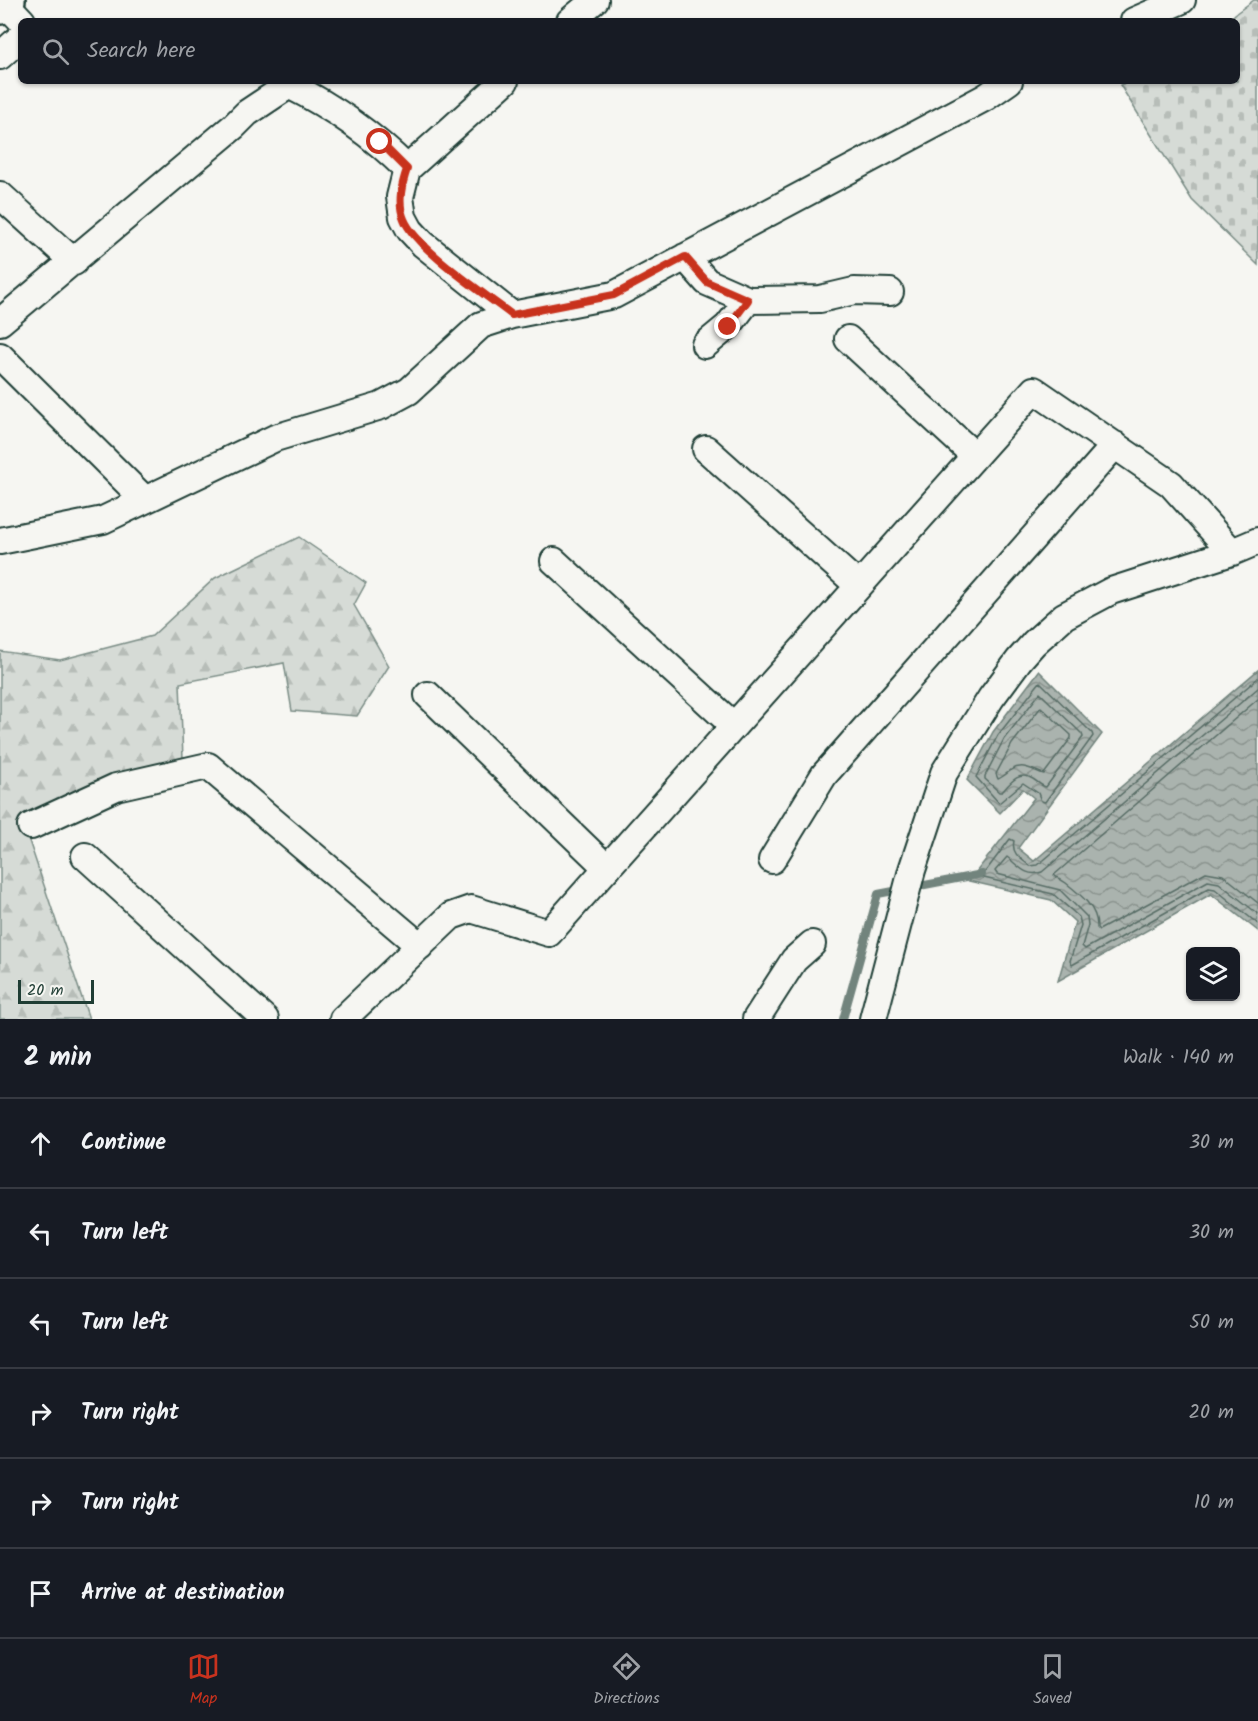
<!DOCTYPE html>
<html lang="en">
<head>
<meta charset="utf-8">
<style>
  body { margin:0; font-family:Kalam,sans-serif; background:#20242c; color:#f1f3f6 }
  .controls { position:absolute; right:18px; bottom:18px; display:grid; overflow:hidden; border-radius:9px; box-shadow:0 2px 4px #0004 }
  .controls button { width:54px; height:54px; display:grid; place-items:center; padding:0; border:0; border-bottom:2px solid #363941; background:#171b24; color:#f1f3f6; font:30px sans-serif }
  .scale { position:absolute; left:18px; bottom:15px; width:76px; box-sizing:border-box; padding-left:6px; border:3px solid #1f3d34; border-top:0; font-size:16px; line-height:21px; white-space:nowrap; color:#1f3d34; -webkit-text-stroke:4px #f6f6f2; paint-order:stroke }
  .stop { position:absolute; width:18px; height:18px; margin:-14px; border:4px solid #c8321e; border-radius:50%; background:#fff }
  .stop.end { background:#c8321e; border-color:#fff; box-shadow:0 2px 6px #0008 }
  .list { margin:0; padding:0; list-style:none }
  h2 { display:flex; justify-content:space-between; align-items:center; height:78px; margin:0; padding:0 24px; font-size:26px }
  h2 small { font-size:20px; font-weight:400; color:#9ea1a6 }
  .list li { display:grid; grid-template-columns:39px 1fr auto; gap:18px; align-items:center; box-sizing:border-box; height:90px; padding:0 24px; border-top:2px solid #363941 }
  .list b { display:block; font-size:22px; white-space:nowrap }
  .list em { font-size:20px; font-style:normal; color:#9ea1a6 }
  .icon { flex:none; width:33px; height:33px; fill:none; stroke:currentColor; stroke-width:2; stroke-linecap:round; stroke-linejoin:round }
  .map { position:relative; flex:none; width:1258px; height:1019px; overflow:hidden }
  .search { position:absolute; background:#171b24; box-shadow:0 2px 4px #0004; left:18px; right:18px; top:18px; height:66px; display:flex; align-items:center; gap:15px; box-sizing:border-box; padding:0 21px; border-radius:9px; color:#9ea1a6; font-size:22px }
  .sheet { height:618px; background:#171b24 }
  nav { display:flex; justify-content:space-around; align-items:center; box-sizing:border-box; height:84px; border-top:2px solid #363941; background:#171b24; font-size:16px; color:#9ea1a6 }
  nav a { display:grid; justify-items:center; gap:3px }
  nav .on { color:#c8321e }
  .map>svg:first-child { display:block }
  .forest { fill:url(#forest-firs); stroke:#7a8c85; stroke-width:1.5 }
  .cemetery { fill:url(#cemetery-stones); stroke:#7a8c85; stroke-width:1.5 }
  .water { fill:url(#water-waves); stroke:#72847d; stroke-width:1.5 }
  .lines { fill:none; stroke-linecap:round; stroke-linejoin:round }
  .shore { stroke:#576c65; stroke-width:1.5 }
  .stream { stroke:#72847d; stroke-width:8 }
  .minor-casing { stroke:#1f3d34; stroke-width:30 }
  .major-casing { stroke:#1f3d34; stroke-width:38 }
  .minor { stroke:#f6f6f2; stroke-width:26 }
  .major { stroke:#f6f6f2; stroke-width:33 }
  .route { stroke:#c8321e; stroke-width:8 }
</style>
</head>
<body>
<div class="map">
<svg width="1258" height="1019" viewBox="0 0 1258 1019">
  <defs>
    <pattern id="forest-firs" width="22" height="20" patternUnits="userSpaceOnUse" patternTransform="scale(1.5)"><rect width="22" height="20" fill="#d6dbd6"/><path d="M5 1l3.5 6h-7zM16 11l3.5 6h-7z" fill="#b7bdb8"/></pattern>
    <pattern id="cemetery-stones" width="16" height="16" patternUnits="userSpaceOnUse" patternTransform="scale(1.5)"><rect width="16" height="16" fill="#d6dbd6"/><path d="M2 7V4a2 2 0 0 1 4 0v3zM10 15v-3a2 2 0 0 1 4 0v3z" fill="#b7bdb8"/></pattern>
    <pattern id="water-waves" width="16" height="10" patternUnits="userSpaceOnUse" patternTransform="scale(1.5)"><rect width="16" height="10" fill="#aab3ae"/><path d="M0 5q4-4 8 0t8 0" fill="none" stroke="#8a938e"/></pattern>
  </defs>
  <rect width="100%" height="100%" fill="#f6f6f2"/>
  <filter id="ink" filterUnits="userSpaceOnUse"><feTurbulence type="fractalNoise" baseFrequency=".0167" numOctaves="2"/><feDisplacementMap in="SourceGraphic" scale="12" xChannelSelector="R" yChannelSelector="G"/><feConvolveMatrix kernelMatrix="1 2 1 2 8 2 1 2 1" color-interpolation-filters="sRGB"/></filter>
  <g filter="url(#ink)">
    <path class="forest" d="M 299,537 L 366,583 L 354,605 L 389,666 L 357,716 L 292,711 L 284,663 L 180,683 L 183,759 L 121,776 L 21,817 L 89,1019 L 0,1019 L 0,651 L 60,660 L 152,636 L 215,578 Z"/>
    <path class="cemetery" d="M 1254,0 L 1258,0 L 1258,265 L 1192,200 L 1120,85 L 1130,81 L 1237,81 L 1237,21 L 1229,21 L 1235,14 Z"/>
    <path class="water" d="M 1258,670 L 1258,931 L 1211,894 L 1058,981 L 1075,922 L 1051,900 L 969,881 L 1034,798 L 1023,789 L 1000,813 L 967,780 L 993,732 L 1039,671 L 1102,734 L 1018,848 L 1034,861 Z"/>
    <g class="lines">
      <path class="shore" d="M 1258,678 L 1038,865 L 1030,866 C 1021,859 1011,854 1014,841 L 1010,839 L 982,876 L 984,878 L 1053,894 L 1079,917 L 1081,925 L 1070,961 L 1072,965 L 1209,888 L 1215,889 L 1258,924
        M 1040,682 L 1092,733 L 1093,736 L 1045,802 L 1041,801 L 1038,793 L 1023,783 L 999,803 L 976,777 L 998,735 Z
        M 1258,688 L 1042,872 C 1026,878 1018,865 1007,857 L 995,871 L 997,874 L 1060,890 L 1087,917 L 1088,925 L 1082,946 L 1085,949 L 1208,881 L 1219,883 L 1258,914
        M 1040,693 L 1082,734 L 1083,737 L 1046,787 C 1041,786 1038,782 1033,779 C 1019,770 1010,783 1002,792 L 999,792 L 985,779 L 985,776 L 1004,739 Z
        M 1258,699 L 1054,875 C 1057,878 1062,880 1066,883 C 1080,894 1098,908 1097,928 L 1099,930 L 1206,872 L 1223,875 L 1258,903
        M 1041,707 L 1071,735 L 1071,738 L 1044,774 C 1033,771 1024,762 1011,770 C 1006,774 1003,777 998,779 L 996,774 L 1012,744 Z"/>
      <path class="stream" d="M 843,1019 L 878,894 L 982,874"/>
      <defs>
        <path id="minor" d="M 0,2 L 5,3 L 22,21
          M 570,21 L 595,0
          M 1134,21 L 1182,0
          M 0,56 L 21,37
          M 505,81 L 407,169 L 400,197 L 403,217 L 410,230 L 423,244 L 512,315
          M 0,195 L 74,262
          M 685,257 L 707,282 L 748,300 L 820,299 L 854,291 L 890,292
          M 0,322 L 234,126 L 247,113 L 289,85 C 333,107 372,134 407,169
          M 848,339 L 975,456
          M 705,345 L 728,326 L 748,300
          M 0,356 L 145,500
          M 706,449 L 859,586
          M 0,541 L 103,520 L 275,438 L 381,406 L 409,391 L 481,325 L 512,315 L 614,295 L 986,97 L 1009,81
          M 554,561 L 734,726
          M 428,695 L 607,868
          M 31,826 L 116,787 L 208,766 L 420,946
          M 85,856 L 265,1019
          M 772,860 L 824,775 L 1115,445
          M 343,1019 L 451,916 L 471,909 L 549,933 L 1034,390 L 1171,484 L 1232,552
          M 756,1019 L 794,960 L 812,944
          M 873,1019 L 912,870 L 944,773 L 991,698 L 1019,660 L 1034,643 L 1064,616 L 1111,591 L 1232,552 L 1258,541"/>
        <path id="major" d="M 0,7 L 8,0"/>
      </defs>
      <use href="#minor" class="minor-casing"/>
      <use href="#major" class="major-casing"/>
      <use href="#minor" class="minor"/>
      <use href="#major" class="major"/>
    </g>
  </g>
  <g class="lines" filter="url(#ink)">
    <path class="route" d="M 380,142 L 407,169 C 402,184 397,202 404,219 C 415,248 485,294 512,315 L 614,295 L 685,257 L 707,282 L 748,300 L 728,327"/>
  </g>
</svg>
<div class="controls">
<button><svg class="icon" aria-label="layers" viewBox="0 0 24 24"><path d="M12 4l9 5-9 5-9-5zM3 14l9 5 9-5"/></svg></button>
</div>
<div class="scale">20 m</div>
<div class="stop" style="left:380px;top:142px"></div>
<div class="stop end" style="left:728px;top:327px"></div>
<div class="search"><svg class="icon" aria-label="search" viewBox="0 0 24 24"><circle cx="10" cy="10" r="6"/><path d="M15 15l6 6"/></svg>Search here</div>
</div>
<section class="sheet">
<h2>2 min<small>Walk · 140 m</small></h2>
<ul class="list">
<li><svg class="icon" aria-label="ahead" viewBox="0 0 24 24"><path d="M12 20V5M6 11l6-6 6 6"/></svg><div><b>Continue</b></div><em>30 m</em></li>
<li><svg class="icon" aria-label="left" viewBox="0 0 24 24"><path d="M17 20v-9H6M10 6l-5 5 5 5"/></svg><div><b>Turn left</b></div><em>30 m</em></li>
<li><svg class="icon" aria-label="left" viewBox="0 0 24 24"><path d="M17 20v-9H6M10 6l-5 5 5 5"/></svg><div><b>Turn left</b></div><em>50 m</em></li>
<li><svg class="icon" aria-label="right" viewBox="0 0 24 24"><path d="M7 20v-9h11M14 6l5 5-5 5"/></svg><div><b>Turn right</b></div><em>20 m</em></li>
<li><svg class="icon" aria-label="right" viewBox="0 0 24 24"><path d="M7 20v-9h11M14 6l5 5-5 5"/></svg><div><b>Turn right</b></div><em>10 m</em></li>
<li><svg class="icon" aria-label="arrive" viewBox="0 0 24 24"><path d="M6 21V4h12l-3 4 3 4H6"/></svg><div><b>Arrive at destination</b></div></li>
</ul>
</section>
<nav>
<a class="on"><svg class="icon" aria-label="map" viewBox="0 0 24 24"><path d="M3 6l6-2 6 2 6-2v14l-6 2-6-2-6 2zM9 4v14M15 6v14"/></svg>Map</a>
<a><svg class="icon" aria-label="directions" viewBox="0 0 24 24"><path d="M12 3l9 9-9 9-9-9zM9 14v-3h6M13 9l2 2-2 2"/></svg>Directions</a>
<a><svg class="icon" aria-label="saved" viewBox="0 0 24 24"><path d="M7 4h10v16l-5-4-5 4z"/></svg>Saved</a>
</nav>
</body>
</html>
